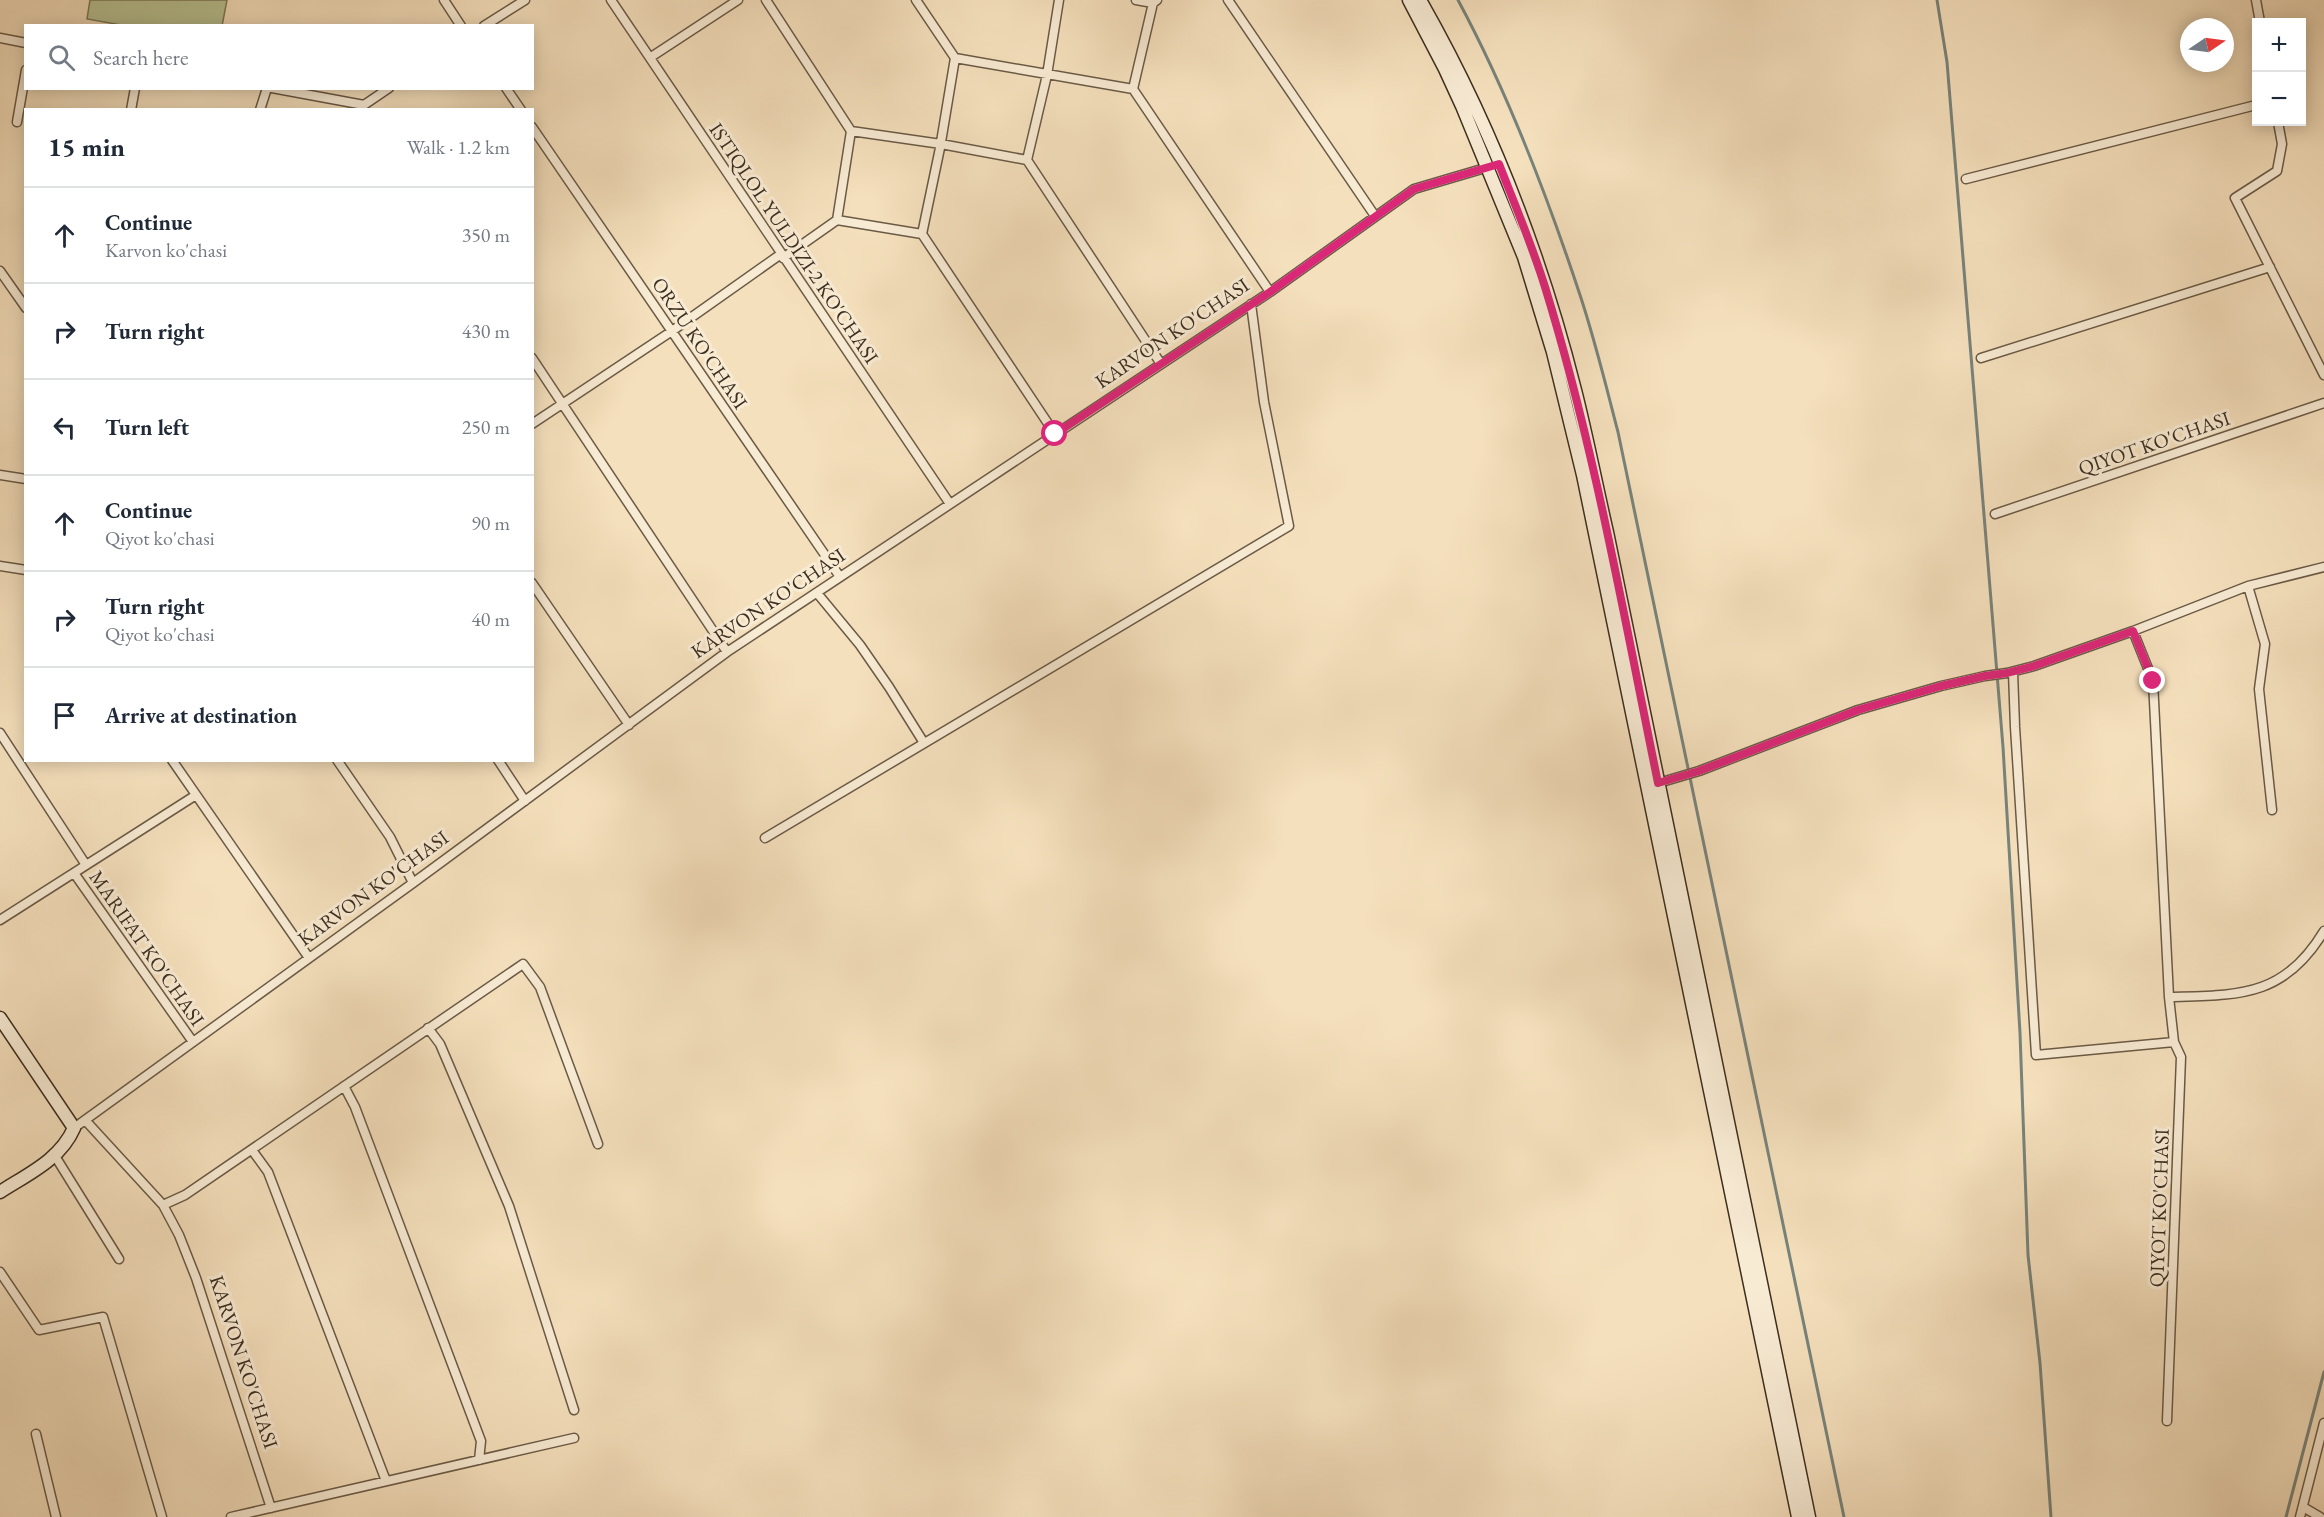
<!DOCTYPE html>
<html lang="en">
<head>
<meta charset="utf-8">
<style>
  body { margin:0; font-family:"EB Garamond",serif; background:#f6f6f7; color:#1f2937 }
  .controls { position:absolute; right:18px; top:18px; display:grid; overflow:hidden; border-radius:0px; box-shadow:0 3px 15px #0003 }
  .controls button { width:54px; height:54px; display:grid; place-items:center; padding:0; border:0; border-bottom:2px solid #e0e1e3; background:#fff; color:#1f2937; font:30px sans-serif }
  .compass { position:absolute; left:2180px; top:18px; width:54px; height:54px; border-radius:50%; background:#fff; box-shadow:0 3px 15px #0003; rotate:77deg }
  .stop { position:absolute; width:18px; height:18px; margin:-14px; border:4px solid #db2777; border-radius:50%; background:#fff }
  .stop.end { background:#db2777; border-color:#fff; box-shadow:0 2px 6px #0008 }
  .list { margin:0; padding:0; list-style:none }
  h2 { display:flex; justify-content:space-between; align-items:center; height:78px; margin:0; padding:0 24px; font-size:26px }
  h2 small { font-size:20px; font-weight:400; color:#747a83 }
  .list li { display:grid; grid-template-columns:39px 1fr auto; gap:18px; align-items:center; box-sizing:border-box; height:96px; padding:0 24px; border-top:2px solid #e0e1e3 }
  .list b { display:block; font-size:22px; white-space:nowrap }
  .list p { margin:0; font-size:20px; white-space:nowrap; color:#747a83 }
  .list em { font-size:20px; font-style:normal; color:#747a83 }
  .icon { flex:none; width:33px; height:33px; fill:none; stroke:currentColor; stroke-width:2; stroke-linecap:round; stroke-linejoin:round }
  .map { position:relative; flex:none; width:2324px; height:1517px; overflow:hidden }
  .search { position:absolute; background:#fff; box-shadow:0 3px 15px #0003; left:24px; top:24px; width:510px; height:66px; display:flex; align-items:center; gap:15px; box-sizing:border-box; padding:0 21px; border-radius:0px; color:#747a83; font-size:22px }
  .panel { position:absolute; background:#fff; box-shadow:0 3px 15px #0003; left:24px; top:108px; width:510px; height:654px; border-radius:0px }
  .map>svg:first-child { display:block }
  .green { fill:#b8c394; stroke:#7a785a; stroke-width:1.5 }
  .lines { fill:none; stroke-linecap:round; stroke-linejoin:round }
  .stream { stroke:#78837b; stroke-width:3 }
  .street-casing { stroke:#6b5a46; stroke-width:11 }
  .secondary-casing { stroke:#3d2e1f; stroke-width:15 }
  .street { stroke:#f8ebd4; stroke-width:8 }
  .secondary { stroke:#f8ebd4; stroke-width:12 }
  .route { stroke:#db2777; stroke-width:8 }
  .labels { text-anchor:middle; stroke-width:6; stroke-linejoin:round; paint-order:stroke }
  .street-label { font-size:20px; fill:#3d2e1f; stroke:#f8ebd4 }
</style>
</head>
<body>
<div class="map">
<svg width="2324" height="1517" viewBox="0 0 2324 1517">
  <rect width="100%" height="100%" fill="#f5e0bd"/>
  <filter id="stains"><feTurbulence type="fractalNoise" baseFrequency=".00333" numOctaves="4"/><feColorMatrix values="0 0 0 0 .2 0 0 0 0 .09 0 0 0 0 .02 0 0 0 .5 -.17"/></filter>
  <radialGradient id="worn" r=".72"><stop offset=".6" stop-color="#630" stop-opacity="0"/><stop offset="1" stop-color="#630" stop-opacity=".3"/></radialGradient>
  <path class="green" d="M 90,0 L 227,0 L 222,26 L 121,25 L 87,19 Z"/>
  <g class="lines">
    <path class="stream" d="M 1458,0 C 1508,93 1547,195 1580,295 C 1595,340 1606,386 1618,432 L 1844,1517
      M 1937,0 L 1947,62 L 2003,747 L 2020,1033 L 2028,1255 L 2040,1363 L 2051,1517
      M 2286,1517 L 2324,1372"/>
    <defs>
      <path id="street" d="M 444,0 L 461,26
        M 611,0 L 950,504
        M 766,0 L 851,131
        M 916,0 L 955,58
        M 1136,0 L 1153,3
        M 1228,0 L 1375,216
        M 2256,0 L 2260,22
        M 484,26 L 525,0
        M 0,38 L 26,43
        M 651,57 L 738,0
        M 955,58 L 1133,89
        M 272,88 L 364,105 L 389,88
        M 506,88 L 521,110
        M 1133,89 L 1270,292
        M 1133,89 L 1153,3 L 1157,0
        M 131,110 L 135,88
        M 260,110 L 267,88
        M 17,122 L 26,70
        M 2278,122 L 2282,144 L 2277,171 L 2235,198 L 2324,375
        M 532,127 L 840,577
        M 851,131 L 941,144 L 1027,160
        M 1027,160 L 1161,364
        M 1027,160 L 1047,75 L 1059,0
        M 1966,179 L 2256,105
        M 837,220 L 851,131
        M 922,234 L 1055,434
        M 922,234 L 940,148 L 955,58
        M 783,258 L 837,220 L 922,234
        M 0,271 L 26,308
        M 532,358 L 727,652
        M 1981,358 L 2270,267
        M 532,424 L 672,331 L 781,254
        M 0,475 L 26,479
        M 1995,514 L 2324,403
        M 0,566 L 26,570
        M 532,583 L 629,725
        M 2248,586 L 2265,644 L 2259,689 L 2272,810
        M 817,593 L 860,645 L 889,687 L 924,743
        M 2133,631 L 2153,681 L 2169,997 L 2174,1042 L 2181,1057 L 2167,1421
        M 2013,672 L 2015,727 L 2036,1055 L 2174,1042
        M 0,733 L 86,865
        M 172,760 L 309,958
        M 337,760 L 390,837 L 413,883
        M 498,760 L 525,801
        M 1655,784 L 1699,771 L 1858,710 L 1941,686 L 1985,676 L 2007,673 L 2034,666 L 2133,631 L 2248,586 L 2324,567
        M 765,838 L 1289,526 L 1264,402 L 1251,304
        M 74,873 L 193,1042
        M 0,920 L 196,795
        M 2169,997 C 2238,995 2284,998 2324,931
        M 428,1028 L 440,1044 L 509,1206 L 574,1410
        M 344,1086 L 355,1107 L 481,1441 L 479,1460
        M 85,1120 L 163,1205 L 179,1235 L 196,1278 L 271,1508
        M 74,1128 L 413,883 L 727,652 L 1270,292 L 1414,189 L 1492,166
        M 252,1150 L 268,1172 L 386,1481
        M 55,1156 L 119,1259
        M 163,1205 L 185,1195 L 523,964 L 540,987 L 598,1144
        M 0,1272 L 39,1330 L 103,1317 L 162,1517
        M 36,1434 L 56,1517
        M 2303,1507 L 2320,1517
        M 231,1517 L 574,1438
        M 2300,1517 L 2324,1423"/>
      <path id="secondary" d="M 1409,0 L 1445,69 L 1462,106 L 1524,257 L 1553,352 L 1583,475 L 1798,1517
        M 1420,0 C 1489,121 1541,255 1575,390 C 1587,437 1596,485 1607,532 L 1809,1517
        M 0,1018 L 74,1128 C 60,1160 28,1174 0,1192"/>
    </defs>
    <use href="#street" class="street-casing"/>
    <use href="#secondary" class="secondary-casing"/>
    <use href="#street" class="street"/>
    <use href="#secondary" class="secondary"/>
  </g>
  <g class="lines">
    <path class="route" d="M 1055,434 L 1270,292 L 1414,189 L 1499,164 C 1515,205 1532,245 1545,287 C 1595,449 1624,617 1658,783 L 1699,771 L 1858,710 L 1941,686 L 1985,676 L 2007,673 L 2034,666 L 2133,631 L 2153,681"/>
  </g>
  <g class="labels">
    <g class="street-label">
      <text transform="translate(794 243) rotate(56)" y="7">ISTIQLOL YULDIZI-2 KO'CHASI</text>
      <text transform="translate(1172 333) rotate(-34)" y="7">KARVON KO'CHASI</text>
      <text transform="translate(700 343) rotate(56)" y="7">ORZU KO'CHASI</text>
      <text transform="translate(2154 443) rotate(-19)" y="7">QIYOT KO'CHASI</text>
      <text transform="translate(768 603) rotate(-34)" y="7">KARVON KO'CHASI</text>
      <text transform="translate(373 888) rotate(-36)" y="7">KARVON KO'CHASI</text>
      <text transform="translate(147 948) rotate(55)" y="7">MARIFAT KO'CHASI</text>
      <text transform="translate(2159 1208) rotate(-88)" y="7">QIYOT KO'CHASI</text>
      <text transform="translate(244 1362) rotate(72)" y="7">KARVON KO'CHASI</text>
    </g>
  </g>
  <rect width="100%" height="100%" filter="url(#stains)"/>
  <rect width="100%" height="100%" fill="url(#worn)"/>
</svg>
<div class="controls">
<button>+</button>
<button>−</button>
</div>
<svg class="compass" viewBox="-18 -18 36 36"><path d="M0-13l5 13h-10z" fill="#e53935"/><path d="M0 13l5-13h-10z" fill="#747a83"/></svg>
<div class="stop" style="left:1055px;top:434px"></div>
<div class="stop end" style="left:2153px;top:681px"></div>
<div class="search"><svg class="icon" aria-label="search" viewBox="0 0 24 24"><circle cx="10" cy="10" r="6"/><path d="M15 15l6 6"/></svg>Search here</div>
<section class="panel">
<h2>15 min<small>Walk · 1.2 km</small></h2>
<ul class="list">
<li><svg class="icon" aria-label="ahead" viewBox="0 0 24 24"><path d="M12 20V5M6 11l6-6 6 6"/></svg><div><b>Continue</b><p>Karvon ko'chasi</p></div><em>350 m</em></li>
<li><svg class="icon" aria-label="right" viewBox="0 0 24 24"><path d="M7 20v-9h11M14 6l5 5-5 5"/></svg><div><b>Turn right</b></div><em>430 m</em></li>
<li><svg class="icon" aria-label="left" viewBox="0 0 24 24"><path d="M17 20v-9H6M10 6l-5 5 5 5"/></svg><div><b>Turn left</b></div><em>250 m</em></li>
<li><svg class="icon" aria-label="ahead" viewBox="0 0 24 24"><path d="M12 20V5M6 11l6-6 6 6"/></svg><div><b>Continue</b><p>Qiyot ko'chasi</p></div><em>90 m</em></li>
<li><svg class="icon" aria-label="right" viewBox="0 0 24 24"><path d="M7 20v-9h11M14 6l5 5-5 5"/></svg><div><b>Turn right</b><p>Qiyot ko'chasi</p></div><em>40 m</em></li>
<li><svg class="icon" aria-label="arrive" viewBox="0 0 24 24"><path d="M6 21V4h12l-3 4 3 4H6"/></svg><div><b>Arrive at destination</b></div></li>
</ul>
</section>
</div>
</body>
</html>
